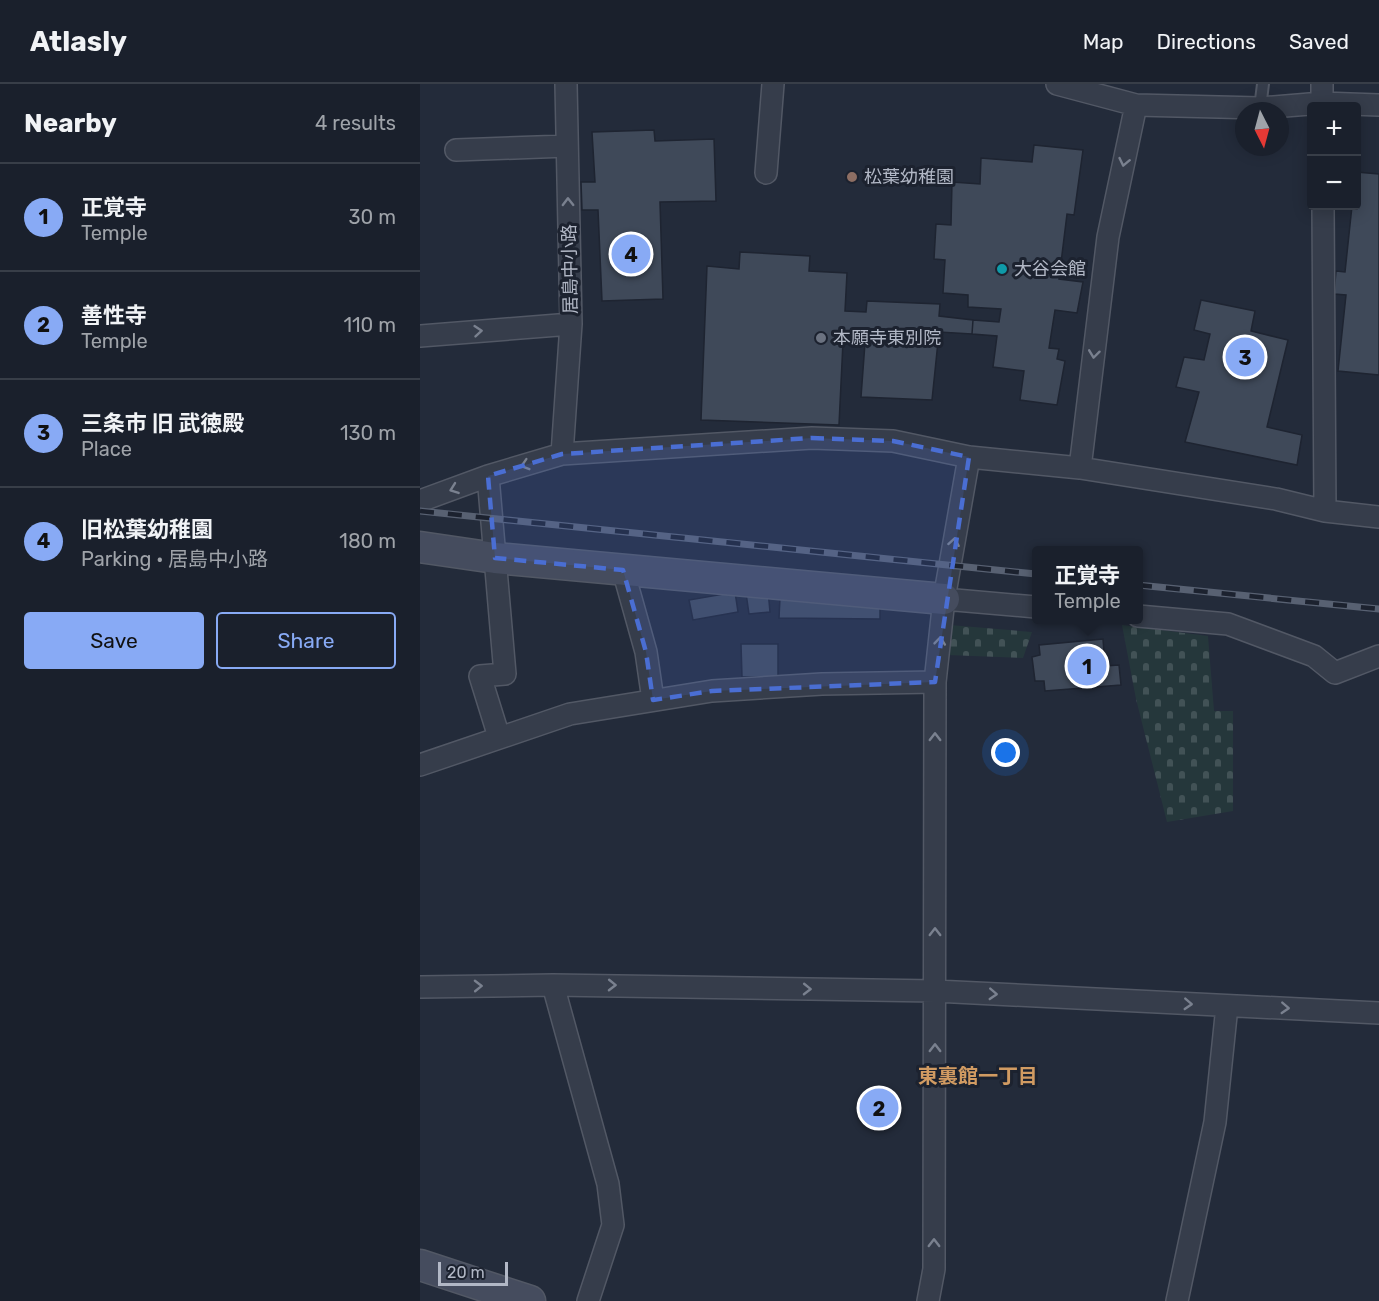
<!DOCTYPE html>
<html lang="en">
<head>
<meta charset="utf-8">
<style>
  body { margin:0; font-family:Rubik,"Noto Sans JP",sans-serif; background:#272d38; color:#f1f3f6 }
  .controls { position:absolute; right:18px; top:18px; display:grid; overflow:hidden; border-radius:6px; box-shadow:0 3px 15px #0003 }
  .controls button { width:54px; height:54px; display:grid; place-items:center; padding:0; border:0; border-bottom:2px solid #383e48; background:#1a202c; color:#f1f3f6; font:30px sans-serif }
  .compass { position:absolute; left:815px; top:18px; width:54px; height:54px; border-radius:50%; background:#1a202c; box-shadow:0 3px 15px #0003; rotate:174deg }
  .scale { position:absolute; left:18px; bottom:15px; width:70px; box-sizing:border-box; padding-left:6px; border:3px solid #b2b8c6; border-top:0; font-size:16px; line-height:21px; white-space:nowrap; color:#b2b8c6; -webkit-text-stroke:4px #1c222f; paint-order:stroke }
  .you { position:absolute; left:586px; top:669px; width:21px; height:21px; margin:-15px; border:4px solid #fff; border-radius:50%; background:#1a73e8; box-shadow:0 0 0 9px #1a73e833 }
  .badge { display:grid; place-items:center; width:39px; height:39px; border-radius:50%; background:#88aaf5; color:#111; font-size:20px; font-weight:700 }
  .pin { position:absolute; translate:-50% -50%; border:3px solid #fff; box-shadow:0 2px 6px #0006 }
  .popup { position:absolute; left:612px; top:462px; width:111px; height:78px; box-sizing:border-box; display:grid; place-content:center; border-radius:6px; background:#1a202c; filter:drop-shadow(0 2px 4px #0005); font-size:20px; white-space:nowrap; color:#9fa3a9 }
  .popup b { font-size:22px; color:#f1f3f6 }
  .popup::after { content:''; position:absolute; left:50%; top:100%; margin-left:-12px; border:12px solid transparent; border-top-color:#1a202c }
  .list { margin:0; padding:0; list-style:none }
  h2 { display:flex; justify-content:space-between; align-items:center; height:78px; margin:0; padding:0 24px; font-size:26px }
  h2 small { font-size:20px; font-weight:400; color:#9fa3a9 }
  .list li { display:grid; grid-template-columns:39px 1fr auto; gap:18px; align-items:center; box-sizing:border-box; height:108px; padding:0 24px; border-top:2px solid #383e48 }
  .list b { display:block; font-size:22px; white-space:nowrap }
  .list p { margin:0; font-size:20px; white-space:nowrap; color:#9fa3a9 }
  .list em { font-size:20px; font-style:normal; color:#9fa3a9 }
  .actions { display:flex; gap:12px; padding:18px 24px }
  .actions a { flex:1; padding:14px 0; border:2px solid #88aaf5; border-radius:6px; text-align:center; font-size:21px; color:#88aaf5 }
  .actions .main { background:#88aaf5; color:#111 }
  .map { position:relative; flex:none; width:959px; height:1217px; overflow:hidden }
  header { display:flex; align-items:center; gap:36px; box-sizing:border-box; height:84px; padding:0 30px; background:#1a202c; border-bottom:2px solid #383e48 }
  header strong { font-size:28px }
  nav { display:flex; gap:33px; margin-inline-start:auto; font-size:21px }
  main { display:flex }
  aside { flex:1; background:#1a202c }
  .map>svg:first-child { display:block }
  .cemetery { fill:url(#cemetery-stones) }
  .building { fill:#3f4959; stroke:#1e2431; stroke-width:1.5 }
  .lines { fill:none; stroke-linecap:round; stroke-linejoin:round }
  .lane-casing { stroke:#525865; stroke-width:14 }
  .street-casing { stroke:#525865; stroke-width:24 }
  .secondary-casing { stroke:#525865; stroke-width:33 }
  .lane { stroke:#363d4b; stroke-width:10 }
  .street { stroke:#363d4b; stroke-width:21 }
  .secondary { stroke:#454c5e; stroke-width:30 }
  .rail-casing { stroke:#586172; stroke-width:7 }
  .rail { stroke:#1c222f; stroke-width:4.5; stroke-dasharray:14; stroke-linecap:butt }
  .oneway { stroke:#7a818f }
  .marked { fill:#4a6ed3; fill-opacity:0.2; stroke:#4a6ed3; stroke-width:4.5; stroke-dasharray:12 8; stroke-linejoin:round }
  .education-dot { fill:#8d6e63; stroke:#1c222f; stroke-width:2 }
  .culture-dot { fill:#0f9aa8; stroke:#1c222f; stroke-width:2 }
  .worship-dot { fill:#6b7280; stroke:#1c222f; stroke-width:2 }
  .labels { text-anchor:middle; stroke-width:6; stroke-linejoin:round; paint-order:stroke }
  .poi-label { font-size:18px; fill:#b2b8c6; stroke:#1c222f; text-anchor:start }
  .street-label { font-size:18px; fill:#b2b8c6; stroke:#1c222f }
  .neighbourhood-label { font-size:20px; font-weight:bold; fill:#d19b62; stroke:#1c222f }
</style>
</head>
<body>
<header>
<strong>Atlasly</strong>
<nav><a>Map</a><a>Directions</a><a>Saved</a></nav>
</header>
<main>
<aside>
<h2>Nearby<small>4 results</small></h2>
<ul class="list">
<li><span class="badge">1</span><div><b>正覚寺</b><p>Temple</p></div><em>30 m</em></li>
<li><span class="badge">2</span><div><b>善性寺</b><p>Temple</p></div><em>110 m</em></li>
<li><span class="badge">3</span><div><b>三条市 旧 武徳殿</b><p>Place</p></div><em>130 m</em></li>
<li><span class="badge">4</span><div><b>旧松葉幼稚園</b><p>Parking · 居島中小路</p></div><em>180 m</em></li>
</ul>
<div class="actions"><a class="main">Save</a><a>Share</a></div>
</aside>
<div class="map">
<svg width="959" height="1217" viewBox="0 0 959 1217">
  <defs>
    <pattern id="cemetery-stones" width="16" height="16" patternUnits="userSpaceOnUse" patternTransform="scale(1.5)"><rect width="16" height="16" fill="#25373b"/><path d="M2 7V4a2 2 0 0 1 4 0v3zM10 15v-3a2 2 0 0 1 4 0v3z" fill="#425256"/></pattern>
  </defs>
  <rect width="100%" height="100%" fill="#232b3a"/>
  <path class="cemetery" d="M 530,541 L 612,548 L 603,574 L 527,571 Z
    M 702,541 L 788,552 L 794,627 L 813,627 L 813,727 L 747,738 L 716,615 Z"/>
  <path class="building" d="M 234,46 L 235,57 L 294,55 L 296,117 L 240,118 L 243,215 L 182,217 L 178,126 L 162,126 L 161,98 L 175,98 L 172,48 Z
    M 614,61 L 663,66 L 654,131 L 647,130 L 639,195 L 663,198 L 657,229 L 635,226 L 629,264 L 639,265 L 637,275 L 645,277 L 637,321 L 600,316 L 604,287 L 573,283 L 577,252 L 552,250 L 553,236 L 579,238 L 581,225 L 548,223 L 548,211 L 523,209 L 525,176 L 514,175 L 516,140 L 531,141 L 532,98 L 560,100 L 561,74 L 612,78 Z
    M 936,88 L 959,90 L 959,291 L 918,287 L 926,211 L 914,210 L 916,187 L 925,188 L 932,122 L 936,122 Z
    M 320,168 L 390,172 L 389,187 L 427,189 L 425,227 L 446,228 L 447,217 L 520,220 L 519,232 L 553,236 L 552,250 L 519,248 L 512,316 L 441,313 L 445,259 L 423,258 L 419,341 L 281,336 L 287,182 L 319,185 Z
    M 781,216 L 835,227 L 831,247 L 868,256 L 847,343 L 882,351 L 877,381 L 765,358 L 779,308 L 756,303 L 764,273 L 784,276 L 790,250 L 774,246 Z
    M 348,506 L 350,528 L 329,530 L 326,509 Z
    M 315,508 L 318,528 L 273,536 L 269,516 Z
    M 360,514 L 460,519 L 460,535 L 359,534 Z
    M 683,555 L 685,582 L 699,581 L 701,601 L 625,607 L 624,597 L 615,597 L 612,573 L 620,571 L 619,561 Z
    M 321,560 L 358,560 L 358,593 L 322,593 Z"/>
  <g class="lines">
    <defs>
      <path id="lane" d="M 840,24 L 843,0"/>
      <path id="street" d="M 637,0 L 716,21 L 840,24 L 902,19 L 902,0
        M 902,22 L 902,19 L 959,21
        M 36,66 L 147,62
        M 346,89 L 353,0
        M 903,122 L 905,427 L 959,433
        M 0,252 L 151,240
        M 142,370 L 151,240 L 146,0
        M 660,384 L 688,153 L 716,21
        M 68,392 L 85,590 L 60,592 L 79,653
        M 0,417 L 68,392 L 142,370 L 392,354 L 473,357 L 549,373 L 660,384 L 856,415 L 905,427
        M 203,486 L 226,568 L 233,616
        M 524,515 L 616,523
        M 718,532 L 808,540 L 894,572 L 915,589 L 959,572
        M 0,681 L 150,630 L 292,607 L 402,600 L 515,598
        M 133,901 L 188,1100 L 193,1141 L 168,1217
        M 0,903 L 133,901 L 515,907 L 959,929
        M 508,1217 L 514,1185 L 515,598 L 524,515 L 549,373
        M 757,1217 L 795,1038 L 807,922"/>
      <path id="secondary" d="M 0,463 L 75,474 L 524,515
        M 0,1181 L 110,1217"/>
    </defs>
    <use href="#lane" class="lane-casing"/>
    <use href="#street" class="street-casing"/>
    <use href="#secondary" class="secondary-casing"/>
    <use href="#lane" class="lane"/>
    <use href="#street" class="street"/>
    <use href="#secondary" class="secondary"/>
    <defs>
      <path id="rail" d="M 0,427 L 616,490
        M 718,501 L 959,525"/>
    </defs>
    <use href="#rail" class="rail-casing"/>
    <use href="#rail" class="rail"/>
  </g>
  <defs><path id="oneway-chevron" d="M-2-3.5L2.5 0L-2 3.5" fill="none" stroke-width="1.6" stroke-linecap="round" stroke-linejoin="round" transform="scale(1.5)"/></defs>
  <g class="oneway">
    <use href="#oneway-chevron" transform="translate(704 78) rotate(102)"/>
    <use href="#oneway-chevron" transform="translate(148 118) rotate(-91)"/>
    <use href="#oneway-chevron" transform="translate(58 247) rotate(-5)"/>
    <use href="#oneway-chevron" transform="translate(674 270) rotate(97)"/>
    <use href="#oneway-chevron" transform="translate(105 381) rotate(163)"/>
    <use href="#oneway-chevron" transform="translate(34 405) rotate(160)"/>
    <use href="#oneway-chevron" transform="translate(534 458) rotate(-80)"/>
    <use href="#oneway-chevron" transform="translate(520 557) rotate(-84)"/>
    <use href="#oneway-chevron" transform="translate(515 653) rotate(-90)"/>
    <use href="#oneway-chevron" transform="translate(515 848) rotate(-90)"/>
    <use href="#oneway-chevron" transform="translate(192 901) rotate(1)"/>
    <use href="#oneway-chevron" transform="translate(58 902) rotate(-1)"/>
    <use href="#oneway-chevron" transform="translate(387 905) rotate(1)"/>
    <use href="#oneway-chevron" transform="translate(573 910) rotate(3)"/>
    <use href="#oneway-chevron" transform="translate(768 920) rotate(3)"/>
    <use href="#oneway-chevron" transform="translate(865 924) rotate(3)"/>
    <use href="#oneway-chevron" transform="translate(515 964) rotate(-90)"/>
    <use href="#oneway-chevron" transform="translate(514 1159) rotate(-90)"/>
  </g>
  <path class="marked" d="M 392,354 L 473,357 L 549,373 L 515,598 L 292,607 L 233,616 L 226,568 L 203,486 L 75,474 L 68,392 L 142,370 Z"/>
  <circle class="education-dot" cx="432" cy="93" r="6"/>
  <circle class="culture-dot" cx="582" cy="185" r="6"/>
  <circle class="worship-dot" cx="401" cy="254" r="6"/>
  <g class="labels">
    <g class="poi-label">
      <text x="444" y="99">松葉幼稚園</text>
      <text x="594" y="191">大谷会館</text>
      <text x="413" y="260">本願寺東別院</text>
    </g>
    <g class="street-label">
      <text transform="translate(150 185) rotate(-91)" y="6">居島中小路</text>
    </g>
    <g class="neighbourhood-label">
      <text x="558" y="999">東裏館一丁目</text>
    </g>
  </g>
</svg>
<div class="controls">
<button>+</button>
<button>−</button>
</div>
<svg class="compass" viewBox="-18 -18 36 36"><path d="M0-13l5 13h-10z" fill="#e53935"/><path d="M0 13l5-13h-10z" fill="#9fa3a9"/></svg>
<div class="scale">20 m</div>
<div class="you"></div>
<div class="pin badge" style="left:667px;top:582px">1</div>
<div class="popup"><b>正覚寺</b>Temple</div>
<div class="pin badge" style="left:459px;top:1024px">2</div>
<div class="pin badge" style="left:825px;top:273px">3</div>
<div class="pin badge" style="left:211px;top:170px">4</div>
</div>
</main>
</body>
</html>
